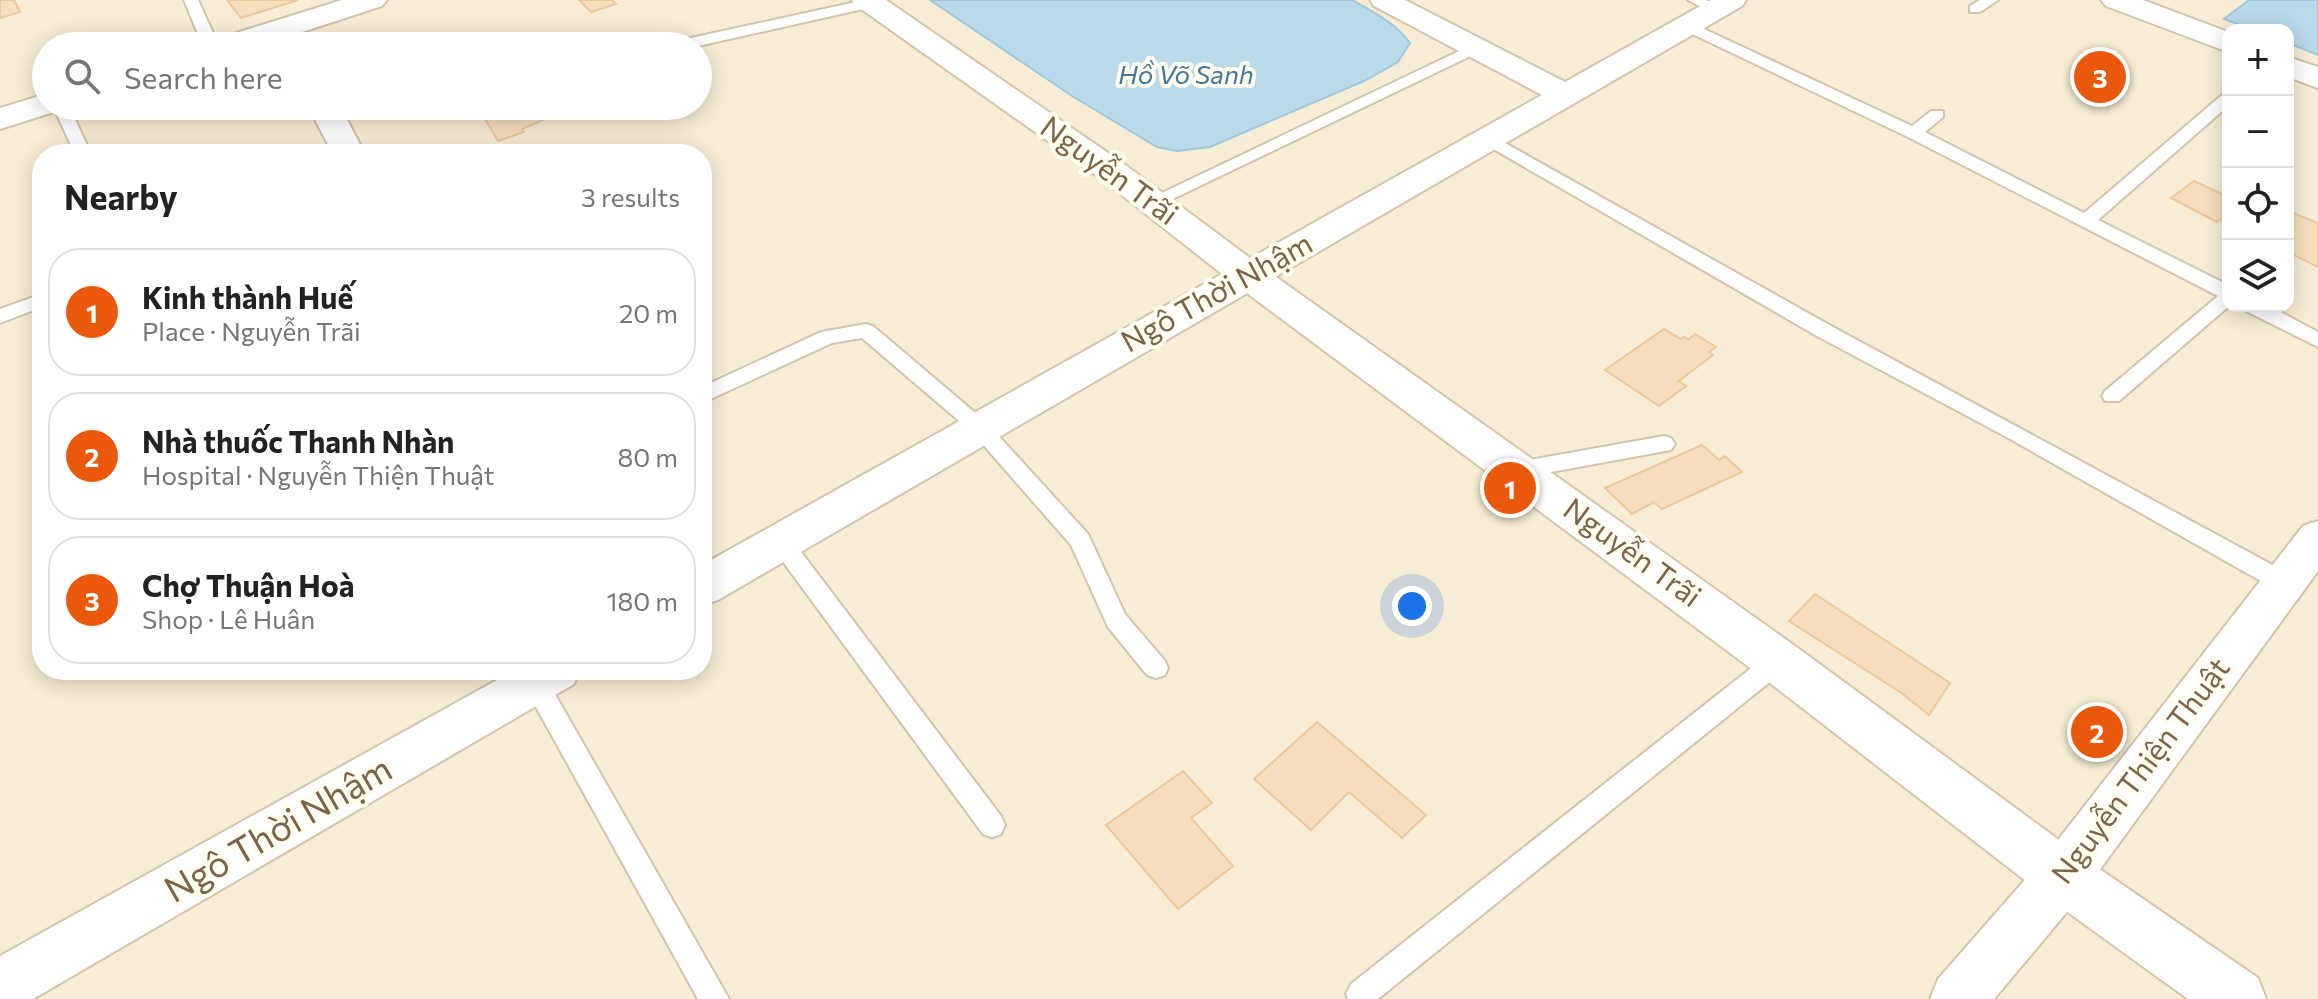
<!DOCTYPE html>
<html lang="en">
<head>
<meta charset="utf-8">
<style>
  body { margin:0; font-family:Commissioner,sans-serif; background:#f6f6f6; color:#222 }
  .controls { position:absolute; right:24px; top:24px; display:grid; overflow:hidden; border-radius:16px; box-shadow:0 4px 20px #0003 }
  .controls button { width:72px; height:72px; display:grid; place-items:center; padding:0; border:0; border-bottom:2px solid #e0e0e0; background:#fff; color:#222; font:40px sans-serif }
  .you { position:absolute; left:1412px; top:606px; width:28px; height:28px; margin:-20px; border:6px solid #fff; border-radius:50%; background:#1a73e8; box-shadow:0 0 0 12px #1a73e833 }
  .badge { display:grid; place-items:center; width:52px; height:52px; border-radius:50%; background:#ea580c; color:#fff; font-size:26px; font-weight:700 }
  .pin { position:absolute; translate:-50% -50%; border:4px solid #fff; box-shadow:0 2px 8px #0006 }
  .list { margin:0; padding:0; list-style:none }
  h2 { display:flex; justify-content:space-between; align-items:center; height:104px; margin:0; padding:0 32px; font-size:34px }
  h2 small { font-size:26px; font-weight:400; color:#767676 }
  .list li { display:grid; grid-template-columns:52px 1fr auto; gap:24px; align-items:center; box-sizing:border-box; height:128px; margin:0 16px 16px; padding:0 16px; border:2px solid #e0e0e0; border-radius:32px }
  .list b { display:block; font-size:30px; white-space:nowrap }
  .list p { margin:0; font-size:26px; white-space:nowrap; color:#767676 }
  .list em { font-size:26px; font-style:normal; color:#767676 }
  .icon { flex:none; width:44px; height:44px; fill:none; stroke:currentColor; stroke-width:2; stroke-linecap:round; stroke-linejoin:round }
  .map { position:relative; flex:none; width:2318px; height:999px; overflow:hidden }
  .search { position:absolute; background:#fff; box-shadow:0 4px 20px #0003; left:32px; top:32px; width:680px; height:88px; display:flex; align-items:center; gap:20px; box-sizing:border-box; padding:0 28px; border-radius:44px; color:#767676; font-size:30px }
  .panel { position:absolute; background:#fff; box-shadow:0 4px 20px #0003; left:32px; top:144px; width:680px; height:536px; border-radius:32px }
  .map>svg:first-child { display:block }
  .residential { fill:#f7edd5; fill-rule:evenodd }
  .water { fill:#badaea; stroke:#9fc8dd; stroke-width:2 }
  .building { fill:#f6debd; stroke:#eac89c; stroke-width:2 }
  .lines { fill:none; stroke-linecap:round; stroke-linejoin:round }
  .service-casing { stroke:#d2c3ac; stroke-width:4 }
  .minor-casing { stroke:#d2c3ac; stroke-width:4 }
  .tertiary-casing { stroke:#d2c3ac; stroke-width:4 }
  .secondary-casing { stroke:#d5c5a9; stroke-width:4 }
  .service { fill:#fff; fill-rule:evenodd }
  .minor { fill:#fff; fill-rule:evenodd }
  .tertiary { fill:#fff; fill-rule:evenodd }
  .secondary { fill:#fff; fill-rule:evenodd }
  .labels { text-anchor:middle; stroke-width:8; stroke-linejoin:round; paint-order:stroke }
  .far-water-label { font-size:26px; font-style:italic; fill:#427998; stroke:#fffcf0 }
  .street-label { font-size:30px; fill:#7b6449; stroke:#fffcf0 }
  .near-street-label { font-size:36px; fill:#7b6449; stroke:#fffcf0 }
</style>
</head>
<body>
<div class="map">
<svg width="2318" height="999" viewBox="0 0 2318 999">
  <rect width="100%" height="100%" fill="#fefae8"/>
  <path class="residential" d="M 0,0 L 2318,0 L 2318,999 L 0,999 ZM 2228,30 L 2288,30 L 2288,306 L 2228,306 ZM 46,46 L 698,46 L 698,106 L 46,106 ZM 42,154 L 702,154 L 702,670 L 42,670 Z"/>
  <path class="water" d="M 930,0 L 1352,0 C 1373,12 1396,23 1410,43 L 1398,62 L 1364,81 L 1210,147 L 1177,151 L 1157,147 L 1072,96 Z
    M 2249,0 L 2318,0 L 2318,55 L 2288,43 L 2288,30 L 2253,30 L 2224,19 Z"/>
  <path class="building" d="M 0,0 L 14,0 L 20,12 L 0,18 Z
    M 227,0 L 298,0 L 241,18 Z
    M 579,0 L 612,0 L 616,4 L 591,12 Z
    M 542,106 L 550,117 L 522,129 L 524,132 L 498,141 L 478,107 Z
    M 2194,181 L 2228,197 L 2228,223 L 2221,219 L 2217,222 L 2171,198 Z
    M 2288,211 L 2318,223 L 2318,267 L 2288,252 Z
    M 1664,329 L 1681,339 L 1684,337 L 1688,340 L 1695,334 L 1716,347 L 1709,352 L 1713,355 L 1679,381 L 1686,386 L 1659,406 L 1605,370 Z
    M 1702,445 L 1719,460 L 1725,456 L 1742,472 L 1662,509 L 1654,502 L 1632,514 L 1605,488 Z
    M 1815,594 L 1950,683 L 1929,715 L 1900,692 L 1789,621 Z
    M 1317,722 L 1426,815 L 1402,838 L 1349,792 L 1311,830 L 1254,779 Z
    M 1183,771 L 1212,803 L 1191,818 L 1233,866 L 1178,909 L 1106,825 Z"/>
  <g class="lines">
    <defs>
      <path id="service" d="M 184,0 L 198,0 L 219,46 L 203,46 Z
        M 865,0 L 877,0 L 879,3 L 872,7 L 698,46 L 669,46 L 677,41 Z
        M 1688,0 L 1706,0 L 1722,10 L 1715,14 Z
        M 1980,0 L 1998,0 L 1980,12 L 1970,12 L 1970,6 Z
        M 1687,21 L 1912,126 L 1931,111 L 1943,111 L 1943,117 L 1925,132 L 2084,213 L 2222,95 L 2228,93 L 2228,106 L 2098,220 L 2228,285 L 2229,306 L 2119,401 L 2105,401 L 2102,396 L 2105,391 L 2218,296 L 1908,137 L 1682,29 L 1679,26 Z
        M 1476,43 L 1481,45 L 1481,51 L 1158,206 L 1152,207 L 1143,202 Z
        M 53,106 L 69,106 L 91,154 L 75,154 Z
        M 1489,134 L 1831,326 L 2291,575 L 2295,582 L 2291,589 L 2283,591 L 2275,589 L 2003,435 L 1817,336 L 1483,143 L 1481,139 L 1483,135 Z
        M 42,294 L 42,307 L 0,323 L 0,309 Z
        M 2243,306 L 2269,306 L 2318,332 L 2318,347 L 2246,311 Z
        M 866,324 L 873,326 L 986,422 L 1088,534 L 1125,614 L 1165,661 L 1168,668 L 1165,675 L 1156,678 L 1147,675 L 1108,627 L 1071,545 L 972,432 L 862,338 L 832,343 L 702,403 L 702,387 L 821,332 Z
        M 1664,436 L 1671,438 L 1675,444 L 1671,450 L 1518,478 L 1510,476 L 1507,470 L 1510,464 L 1518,462 Z
        M 781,533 L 789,536 L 1001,816 L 1005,825 L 1001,834 L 992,837 L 983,834 L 773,548 L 770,542 L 773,536 Z
        M 1778,651 L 1787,654 L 1790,661 L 1787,668 L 1378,999 L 1348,999 L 1346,994 L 1351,984 L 1769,654 Z
        M 535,671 L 544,675 L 729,999 L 698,999 L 526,689 L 523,682 L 526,675 Z"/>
      <path id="minor" d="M 1370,0 L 1405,0 L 1565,82 L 1711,0 L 1746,0 L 1742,6 L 718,600 L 702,605 L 702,565 L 1542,95 L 1374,6 Z
        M 282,20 L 292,23 L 306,46 L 276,46 L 268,29 L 272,23 Z
        M 308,106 L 340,106 L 365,154 L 333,154 Z
        M 2318,521 L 2318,571 L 2082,894 L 1994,999 L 1930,999 L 1938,979 L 2044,858 L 2303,526 Z
        M 515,670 L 580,670 L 574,684 L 33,999 L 0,999 L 0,956 Z"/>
      <path id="tertiary" d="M 342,0 L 387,0 L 382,6 L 259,46 L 213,46 L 217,39 Z
        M 2101,0 L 2143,0 L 2228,32 L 2228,52 L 2106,6 Z
        M 2288,57 L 2318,67 L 2318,88 L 2288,77 Z
        M 46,94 L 46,106 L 61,106 L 57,111 L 0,129 L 0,108 Z"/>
      <path id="secondary" d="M 852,0 L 886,0 L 1124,164 L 1262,267 L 1795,646 L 2082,857 L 2258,978 L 2266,999 L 2188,999 L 2044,895 L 1761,676 L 1236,285 L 1100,178 L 857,6 Z"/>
    </defs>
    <use href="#service" class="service-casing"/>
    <use href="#minor" class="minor-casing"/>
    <use href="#tertiary" class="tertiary-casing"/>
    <use href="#secondary" class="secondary-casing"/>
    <use href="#service" class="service"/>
    <use href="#minor" class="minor"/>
    <use href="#tertiary" class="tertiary"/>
    <use href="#secondary" class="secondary"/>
  </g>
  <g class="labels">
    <g class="far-water-label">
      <text x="1186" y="84">Hồ Võ Sanh</text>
    </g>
    <g class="street-label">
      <text transform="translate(1109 171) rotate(36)" y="10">Nguyễn Trãi</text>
      <text transform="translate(1217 293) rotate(-29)" y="10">Ngô Thời Nhậm</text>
      <text transform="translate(1632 553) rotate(36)" y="10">Nguyễn Trãi</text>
      <text transform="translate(2141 771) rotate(-53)" y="10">Nguyễn Thiện Thuật</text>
    </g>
    <g class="near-street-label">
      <text transform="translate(278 829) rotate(-30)" y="13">Ngô Thời Nhậm</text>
    </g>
  </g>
</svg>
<div class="controls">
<button>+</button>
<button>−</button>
<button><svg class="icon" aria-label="locate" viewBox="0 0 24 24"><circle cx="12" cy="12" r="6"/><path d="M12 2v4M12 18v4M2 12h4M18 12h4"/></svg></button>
<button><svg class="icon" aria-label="layers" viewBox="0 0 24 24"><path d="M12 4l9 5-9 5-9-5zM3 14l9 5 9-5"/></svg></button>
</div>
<div class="you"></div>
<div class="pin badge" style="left:1510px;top:488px">1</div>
<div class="pin badge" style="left:2097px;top:732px">2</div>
<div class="pin badge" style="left:2100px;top:77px">3</div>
<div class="search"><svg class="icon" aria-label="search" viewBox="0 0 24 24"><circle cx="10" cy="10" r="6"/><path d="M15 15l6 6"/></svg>Search here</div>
<section class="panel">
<h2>Nearby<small>3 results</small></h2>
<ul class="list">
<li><span class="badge">1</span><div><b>Kinh thành Huế</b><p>Place · Nguyễn Trãi</p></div><em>20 m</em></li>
<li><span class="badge">2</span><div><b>Nhà thuốc Thanh Nhàn</b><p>Hospital · Nguyễn Thiện Thuật</p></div><em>80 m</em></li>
<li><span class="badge">3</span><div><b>Chợ Thuận Hoà</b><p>Shop · Lê Huân</p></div><em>180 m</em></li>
</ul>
</section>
</div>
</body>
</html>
